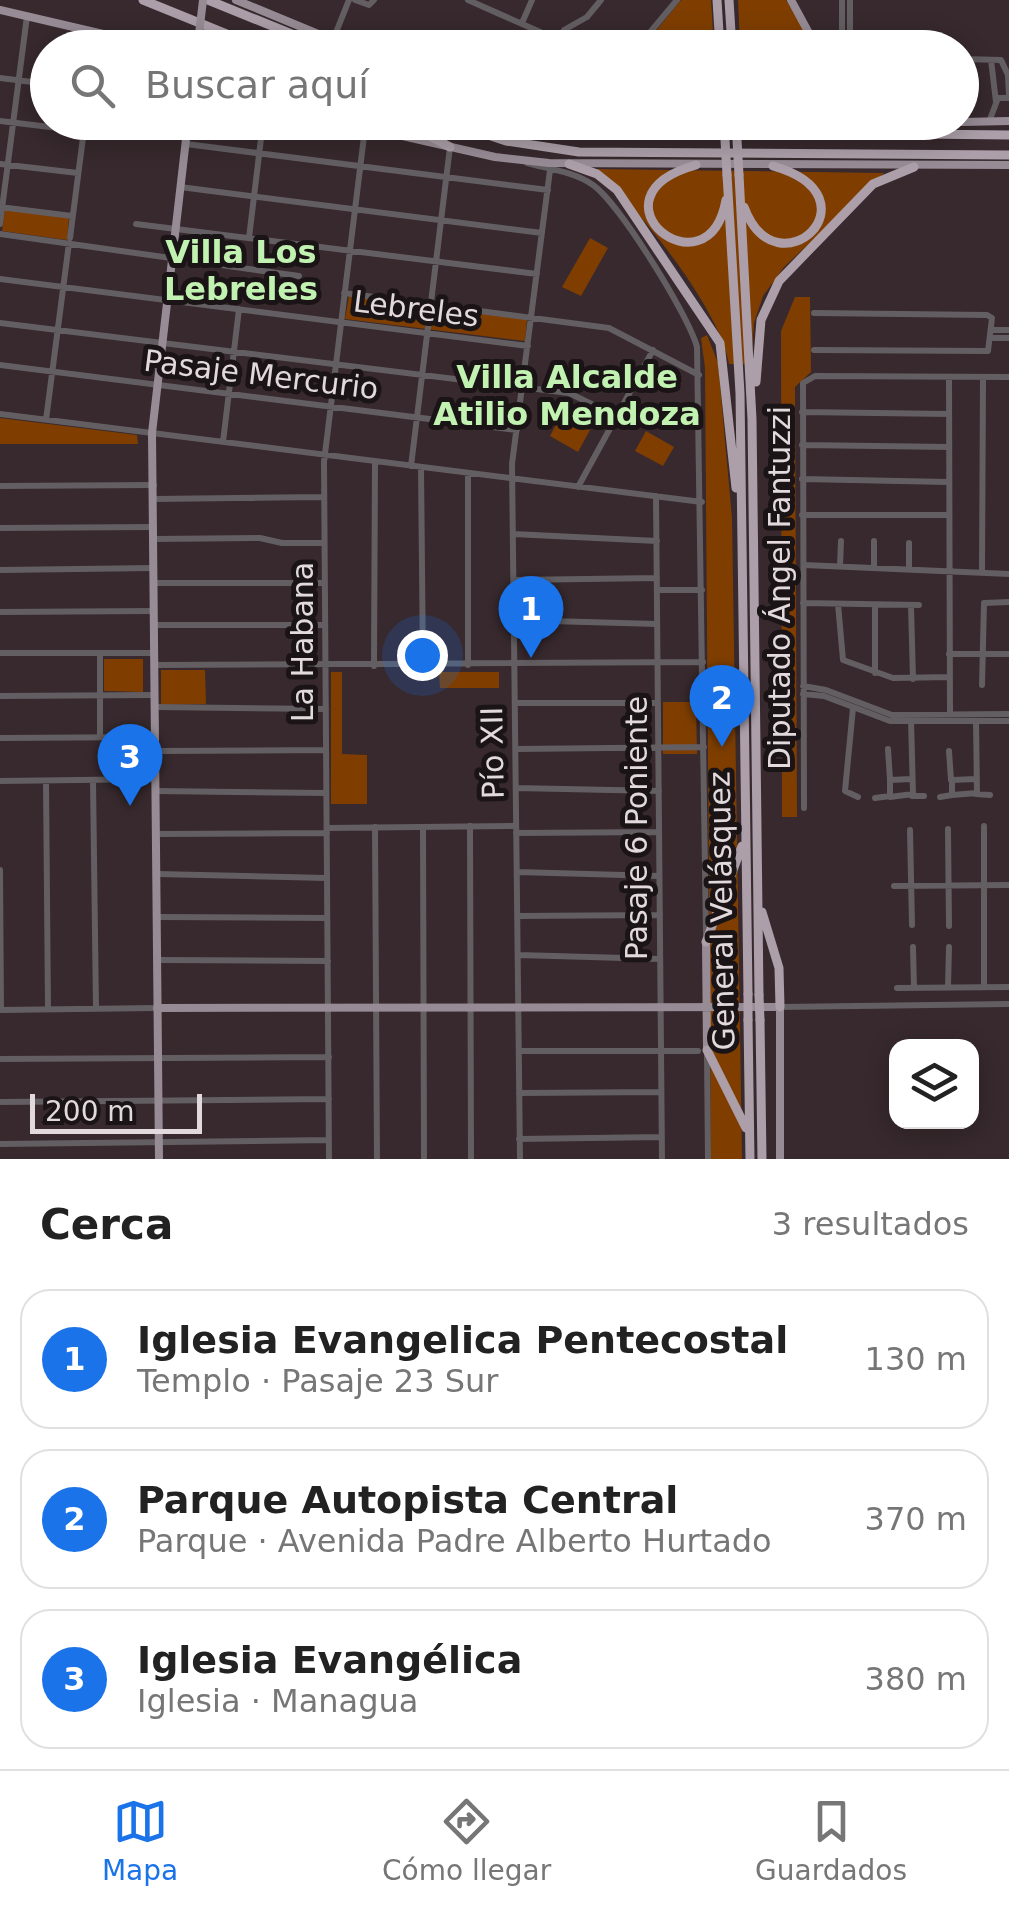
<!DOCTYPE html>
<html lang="es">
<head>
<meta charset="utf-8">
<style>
  body { margin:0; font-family:"DejaVu Sans",sans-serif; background:#f2f2f2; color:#222 }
  .controls { position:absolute; right:30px; bottom:30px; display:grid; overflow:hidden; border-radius:20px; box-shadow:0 5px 25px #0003 }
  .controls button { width:90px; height:90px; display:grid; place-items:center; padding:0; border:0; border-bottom:2px solid #e0e0e0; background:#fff; color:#222; font:50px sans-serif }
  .scale { position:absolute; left:30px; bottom:25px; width:172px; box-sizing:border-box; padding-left:10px; border:5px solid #e2d9dc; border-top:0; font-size:28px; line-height:35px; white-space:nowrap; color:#e2d9dc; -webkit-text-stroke:8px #1a1416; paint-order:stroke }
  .you { position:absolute; left:422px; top:655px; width:35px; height:35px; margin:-25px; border:8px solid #fff; border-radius:50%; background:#1a73e8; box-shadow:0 0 0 15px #1a73e833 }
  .badge { display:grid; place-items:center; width:65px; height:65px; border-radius:50%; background:#1a73e8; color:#fff; font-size:32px; font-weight:700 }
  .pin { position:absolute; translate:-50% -82px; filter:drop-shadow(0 2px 5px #0008) }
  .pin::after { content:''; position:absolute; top:52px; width:35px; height:30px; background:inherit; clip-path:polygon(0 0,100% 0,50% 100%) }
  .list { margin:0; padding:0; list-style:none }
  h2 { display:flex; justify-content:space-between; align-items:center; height:130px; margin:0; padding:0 40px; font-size:42px }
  h2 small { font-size:32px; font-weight:400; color:#767676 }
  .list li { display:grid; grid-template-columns:65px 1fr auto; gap:30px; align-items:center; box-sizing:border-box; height:140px; margin:0 20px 20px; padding:0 20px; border:2px solid #e0e0e0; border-radius:30px }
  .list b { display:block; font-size:38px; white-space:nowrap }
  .list p { margin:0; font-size:32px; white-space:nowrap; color:#767676 }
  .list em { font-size:32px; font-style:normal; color:#767676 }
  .icon { flex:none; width:55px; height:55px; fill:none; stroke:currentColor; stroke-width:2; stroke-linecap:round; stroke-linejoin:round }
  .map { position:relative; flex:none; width:1009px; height:1159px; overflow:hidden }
  .search { position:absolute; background:#fff; box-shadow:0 5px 25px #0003; left:30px; right:30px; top:30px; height:110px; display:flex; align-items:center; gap:25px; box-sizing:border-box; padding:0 35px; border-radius:55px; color:#767676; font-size:38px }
  .sheet { height:610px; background:#fff }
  nav { display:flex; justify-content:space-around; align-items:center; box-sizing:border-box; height:140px; border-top:2px solid #e0e0e0; background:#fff; font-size:28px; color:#767676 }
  nav a { display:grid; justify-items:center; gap:5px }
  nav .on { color:#1a73e8 }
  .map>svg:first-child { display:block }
  .green { fill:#7f3e00 }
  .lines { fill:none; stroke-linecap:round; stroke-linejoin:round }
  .minor { stroke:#635e62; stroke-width:6 }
  .major { stroke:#978c95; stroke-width:8 }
  .highway { stroke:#ac9fa9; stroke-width:9 }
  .major-bridge { stroke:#978c95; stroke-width:8 }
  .highway-bridge { stroke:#ac9fa9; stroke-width:9 }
  .labels { text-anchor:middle; stroke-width:10; stroke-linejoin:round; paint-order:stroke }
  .street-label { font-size:30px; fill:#e2d9dc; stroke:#1a1416 }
  .neighbourhood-label { font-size:32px; font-weight:bold; fill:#c2f2b1; stroke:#1a1416 }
</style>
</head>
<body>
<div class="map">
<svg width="1009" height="1159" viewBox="0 0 1009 1159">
  <rect width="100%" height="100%" fill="#37292d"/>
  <path class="green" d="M 681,0 L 711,0 L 714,47 L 642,48 Z
    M 738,0 L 786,0 L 814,47 L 740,47 Z
    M 594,169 L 884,173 L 784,267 L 763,296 L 754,323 L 751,364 L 729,364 C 720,309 637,205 594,169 Z
    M 5,210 L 69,217 L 67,240 L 2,231 Z
    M 590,238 L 608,248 L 581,296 L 562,287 Z
    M 349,296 L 527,319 L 525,341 L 345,319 Z
    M 795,297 L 810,297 L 811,372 L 795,387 L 797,817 L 782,817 L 781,331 Z
    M 707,335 L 718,363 L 732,518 L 742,1159 L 711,1159 L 705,368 L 701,338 Z
    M 561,415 L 590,430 L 578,452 L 550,436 Z
    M 0,418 L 137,435 L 138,444 L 0,444 Z
    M 646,431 L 674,447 L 663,466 L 635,451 Z
    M 104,659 L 143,659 L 143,692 L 104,691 Z
    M 161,670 L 205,670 L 206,704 L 161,705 Z
    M 342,672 L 342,754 L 367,755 L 367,804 L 331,804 L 331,672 Z
    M 439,672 L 499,672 L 499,688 L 440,688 Z
    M 663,702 L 696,702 L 697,754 L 663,754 Z"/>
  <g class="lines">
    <path class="minor" d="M 355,0 L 369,5 L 374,0
      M 468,0 L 547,35
      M 842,0 L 842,32 L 847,48
      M 850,0 L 850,31 L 858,48
      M 522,23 L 532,0
      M 564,30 L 587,17 L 601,0
      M 109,35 L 171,48
      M 333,40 L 349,0
      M 94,48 L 96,32
      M 637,48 L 677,0
      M 962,59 L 1001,60 L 1008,75 L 1009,95
      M 991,60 L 996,102
      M 0,78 L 48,84
      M 0,121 L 83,131
      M 989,122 L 998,98 L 1009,98
      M 186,144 L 548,190
      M 527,163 C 549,169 575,172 593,185 C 619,203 689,316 697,347 L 706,935
      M 0,164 L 78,173
      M 180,187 L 542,233
      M 0,207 L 72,216
      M 0,224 L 27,16
      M 136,224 L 537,274
      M 0,234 L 299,276
      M 70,238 L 85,122
      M 249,238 L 263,122
      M 0,279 L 528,346
      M 344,293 L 609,328 L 699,375
      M 814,313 L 987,315 L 992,318 L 988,351 L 814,350
      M 0,323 L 569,393 L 616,416
      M 992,330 L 1009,330
      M 993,338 L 1009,338
      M 0,365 L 517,430
      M 949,377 L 950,714
      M 802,412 L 949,414
      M 0,414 L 702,502
      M 46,420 L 69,243
      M 223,442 L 239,309
      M 802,445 L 949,447
      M 411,466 L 450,147
      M 421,467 L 423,666
      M 802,479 L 948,482
      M 0,486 L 154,485
      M 578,487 L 653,350
      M 656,496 L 662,1159
      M 154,499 L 324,497
      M 802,515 L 948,515
      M 0,528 L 154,527
      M 513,534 L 657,541
      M 154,539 L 260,538 L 282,543 L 324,543
      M 804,565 L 1009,574
      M 840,566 L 841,541
      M 874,568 L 874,541
      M 909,569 L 909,543
      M 0,570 L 154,568
      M 982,571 L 983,377
      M 514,580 L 657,578
      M 154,583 L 325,583
      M 657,590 L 702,590
      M 803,603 L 919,605
      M 838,604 L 843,660 L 893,678 L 950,677
      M 875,605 L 875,673
      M 911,606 L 913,679
      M 0,612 L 154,611
      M 514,620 L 657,624
      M 155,625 L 325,625
      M 0,653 L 155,653
      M 100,653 L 100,737
      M 949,654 L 1009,654
      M 155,665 L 703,662
      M 468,665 L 468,473
      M 374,666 L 375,461
      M 982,685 L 984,603 L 1009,602
      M 803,686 L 826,690 L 892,715 L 1009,714
      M 803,694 L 824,696 L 890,721 L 1009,721
      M 0,696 L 155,695
      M 515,703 L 658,703
      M 155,707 L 326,709
      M 853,708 L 845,791 L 858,797
      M 0,738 L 155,737
      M 516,749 L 704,747
      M 888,749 L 890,780
      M 156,751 L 326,750
      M 949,751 L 951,780
      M 911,779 L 890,780 L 890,797 L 913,794 L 911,719
      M 976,779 L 952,780 L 952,795 L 977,793 L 976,721
      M 93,780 L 96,1009
      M 0,781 L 156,779
      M 46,781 L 48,1009
      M 516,788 L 659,791
      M 156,791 L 326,793
      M 976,794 L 990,795
      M 912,796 L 924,796
      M 940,797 L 952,795
      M 875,798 L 890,796
      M 804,808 L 803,383 L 815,376 L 1009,377
      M 470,826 L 471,1159
      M 984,826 L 984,987
      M 375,827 L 377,1159
      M 423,827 L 424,1159
      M 327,828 L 516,826
      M 948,829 L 949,926
      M 910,830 L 912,925
      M 516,833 L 659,832
      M 156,834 L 327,833
      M 0,870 L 1,1009
      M 517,872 L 659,876
      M 157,874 L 327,878
      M 894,886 L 1009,885
      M 517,916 L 660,915
      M 157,917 L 327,918
      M 913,947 L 914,988
      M 518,955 L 660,959
      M 157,960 L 328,961
      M 948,987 L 949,947
      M 897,988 L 1009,987
      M 780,1007 L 1009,1004
      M 0,1010 L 157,1008
      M 519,1051 L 698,1051
      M 707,1055 L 708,1159
      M 0,1059 L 329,1057
      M 519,1093 L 661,1092
      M 0,1102 L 329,1099
      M 519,1139 L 662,1137
      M 0,1144 L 329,1140
      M 329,1159 L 324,462 L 365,128
      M 520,1159 L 512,464 L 550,170"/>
    <path class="major" d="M 236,0 L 352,48
      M 791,0 L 817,48
      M 0,10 L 103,34 L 130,48
      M 198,48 L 199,34
      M 341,122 L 495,157 L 549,163 L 1009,165
      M 962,122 L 1009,121
      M 706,942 L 707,1050
      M 157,1008 L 780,1007 L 780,1159
      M 159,1159 L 152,433 L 188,122"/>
    <path class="highway" d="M 143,0 L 261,48
      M 208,0 L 326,48
      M 717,0 L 720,48
      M 729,0 L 732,48
      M 656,48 L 676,41 L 698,48
      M 759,48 L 777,42 L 798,48
      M 404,122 L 450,147
      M 449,122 L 506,141 L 579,152 L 1009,155
      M 552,122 L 650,131 L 1009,135
      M 569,164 L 597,174 L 617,190 L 720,343 L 736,488
      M 696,165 C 581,197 708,299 726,200
      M 727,175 L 740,393 L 748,994
      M 739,175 L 752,419 L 759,995
      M 744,207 C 777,296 882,197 773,166
      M 756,382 L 761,320 L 779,281 L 873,184 L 914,167
      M 762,912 L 779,968 L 780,1007
      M 706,942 L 742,846
      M 748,1020 L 750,1159
      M 760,1020 L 762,1159
      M 707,1050 L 746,1128"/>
    <path class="major-bridge" d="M 199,34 L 203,0"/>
    <path class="highway-bridge" d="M 724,122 L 727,175
      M 736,122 L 739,175
      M 748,994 L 748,1020
      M 759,995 L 760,1020"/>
  </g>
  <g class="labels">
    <g class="street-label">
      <text transform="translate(416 309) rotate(7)" y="10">Lebreles</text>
      <text transform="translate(261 375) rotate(7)" y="10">Pasaje Mercurio</text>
      <text transform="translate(780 588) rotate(-90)" y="10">Diputado Ángel Fantuzzi</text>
      <text transform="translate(303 642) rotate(-90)" y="10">La Habana</text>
      <text transform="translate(493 753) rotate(-91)" y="10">Pío XII</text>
      <text transform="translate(637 828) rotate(-90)" y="10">Pasaje 6 Poniente</text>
      <text transform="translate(722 911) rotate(-91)" y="10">General Velásquez</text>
    </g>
    <g class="neighbourhood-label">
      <text x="241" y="263">Villa Los<tspan x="241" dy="37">Lebreles</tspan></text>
      <text x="567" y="388">Villa Alcalde<tspan x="567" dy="37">Atilio Mendoza</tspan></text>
    </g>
  </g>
</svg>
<div class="controls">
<button><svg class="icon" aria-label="layers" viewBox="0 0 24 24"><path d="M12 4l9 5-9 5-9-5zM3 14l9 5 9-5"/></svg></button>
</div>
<div class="scale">200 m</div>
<div class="you"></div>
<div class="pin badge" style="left:531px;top:658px">1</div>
<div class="pin badge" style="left:722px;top:747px">2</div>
<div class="pin badge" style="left:130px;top:806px">3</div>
<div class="search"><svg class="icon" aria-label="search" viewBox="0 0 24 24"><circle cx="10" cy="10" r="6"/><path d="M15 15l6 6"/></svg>Buscar aquí</div>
</div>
<section class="sheet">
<h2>Cerca<small>3 resultados</small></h2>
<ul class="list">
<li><span class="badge">1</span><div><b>Iglesia Evangelica Pentecostal</b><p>Templo · Pasaje 23 Sur</p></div><em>130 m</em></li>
<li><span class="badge">2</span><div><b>Parque Autopista Central</b><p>Parque · Avenida Padre Alberto Hurtado</p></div><em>370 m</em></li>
<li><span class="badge">3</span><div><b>Iglesia Evangélica</b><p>Iglesia · Managua</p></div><em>380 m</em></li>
</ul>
</section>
<nav>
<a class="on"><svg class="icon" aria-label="map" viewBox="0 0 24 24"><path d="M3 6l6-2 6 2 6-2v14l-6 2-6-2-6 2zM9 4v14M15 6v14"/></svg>Mapa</a>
<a><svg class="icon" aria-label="directions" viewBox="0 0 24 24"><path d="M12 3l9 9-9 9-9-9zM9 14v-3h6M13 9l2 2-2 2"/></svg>Cómo llegar</a>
<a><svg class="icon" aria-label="saved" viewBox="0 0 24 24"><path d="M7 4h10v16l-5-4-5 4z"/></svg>Guardados</a>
</nav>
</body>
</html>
